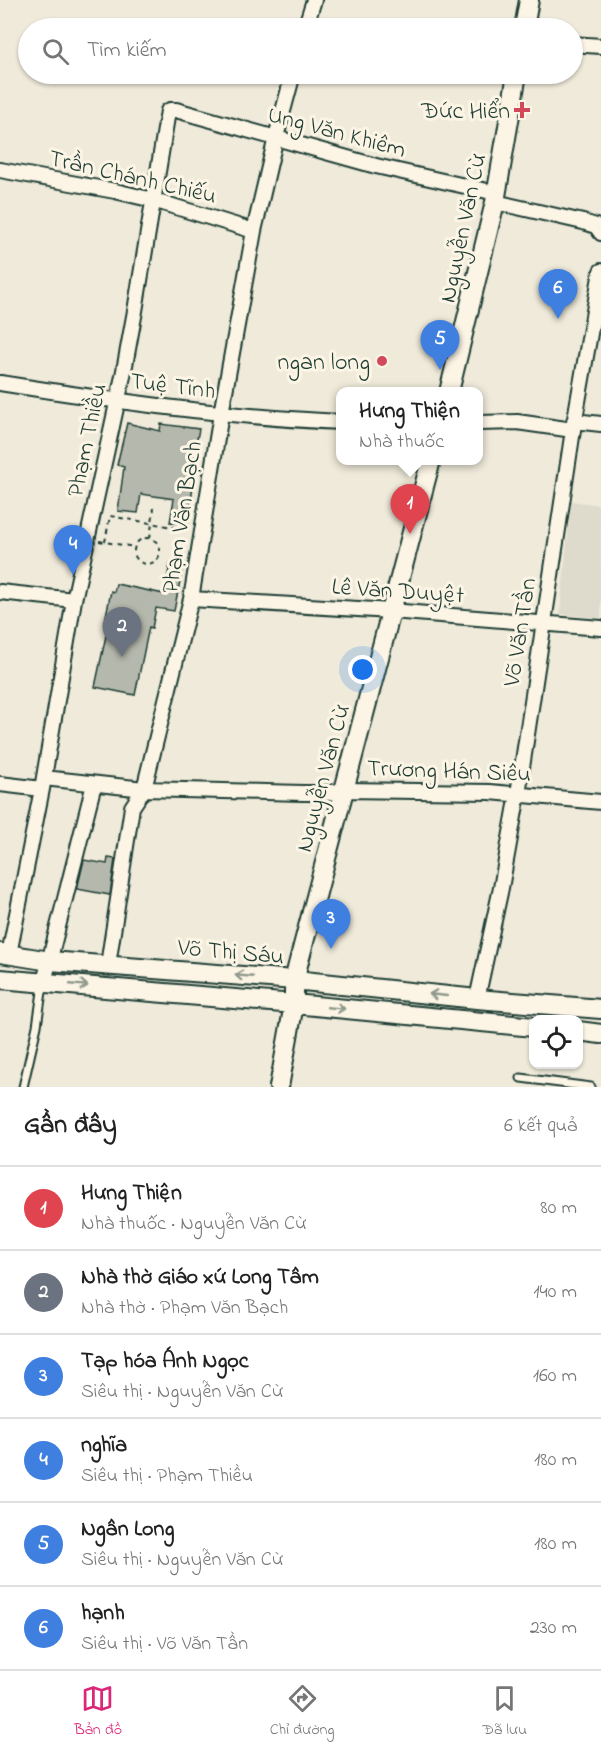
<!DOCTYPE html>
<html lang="vi">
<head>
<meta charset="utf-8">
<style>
  body { margin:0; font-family:"Indie Flower",sans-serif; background:#f2f2f2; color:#222 }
  .controls { position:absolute; right:18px; bottom:18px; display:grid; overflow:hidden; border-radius:12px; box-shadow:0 2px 4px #0004 }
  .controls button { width:54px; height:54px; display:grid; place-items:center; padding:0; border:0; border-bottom:2px solid #e0e0e0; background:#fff; color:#222; font:30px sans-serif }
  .you { position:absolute; left:363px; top:670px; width:21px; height:21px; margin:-15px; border:4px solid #fff; border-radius:50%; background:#1a73e8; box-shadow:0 0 0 9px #1a73e833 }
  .badge { display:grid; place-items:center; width:39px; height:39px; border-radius:50%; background:#db2777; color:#fff; font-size:20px; font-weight:700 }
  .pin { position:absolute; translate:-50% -50px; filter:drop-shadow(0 2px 3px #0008) }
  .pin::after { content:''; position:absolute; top:32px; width:21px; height:18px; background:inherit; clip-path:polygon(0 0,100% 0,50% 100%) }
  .popup { position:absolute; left:336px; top:387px; width:147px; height:78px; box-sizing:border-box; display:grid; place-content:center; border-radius:12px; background:#fff; filter:drop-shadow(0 2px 4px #0005); font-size:20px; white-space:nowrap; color:#767676 }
  .popup b { font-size:22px; color:#222 }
  .popup::after { content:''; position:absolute; left:50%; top:100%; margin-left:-12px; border:12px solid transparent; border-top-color:#fff }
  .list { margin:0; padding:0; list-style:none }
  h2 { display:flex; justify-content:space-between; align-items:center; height:78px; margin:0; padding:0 24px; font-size:26px }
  h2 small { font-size:20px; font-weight:400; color:#767676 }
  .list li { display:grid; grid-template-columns:39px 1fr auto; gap:18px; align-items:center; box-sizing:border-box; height:84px; padding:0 24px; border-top:2px solid #e0e0e0 }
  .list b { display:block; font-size:22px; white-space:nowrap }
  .list p { margin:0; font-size:20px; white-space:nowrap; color:#767676 }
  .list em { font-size:20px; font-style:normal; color:#767676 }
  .icon { flex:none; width:33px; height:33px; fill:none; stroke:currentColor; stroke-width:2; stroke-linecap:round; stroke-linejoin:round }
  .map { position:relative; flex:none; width:601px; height:1087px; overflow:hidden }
  .search { position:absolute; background:#fff; box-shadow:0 2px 4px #0004; left:18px; right:18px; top:18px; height:66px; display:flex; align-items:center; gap:15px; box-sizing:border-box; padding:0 21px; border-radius:33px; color:#767676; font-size:22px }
  .sheet { height:582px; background:#fff }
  nav { display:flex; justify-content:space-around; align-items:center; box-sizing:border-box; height:84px; border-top:2px solid #e0e0e0; background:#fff; font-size:16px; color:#767676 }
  nav a { display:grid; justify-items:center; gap:3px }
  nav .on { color:#db2777 }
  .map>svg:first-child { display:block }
  .built { fill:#dedbcc }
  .building { fill:#b5b9ad; stroke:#1f3d34; stroke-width:1.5 }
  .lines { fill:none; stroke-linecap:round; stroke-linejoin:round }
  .lane-casing { stroke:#1f3d34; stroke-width:11 }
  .street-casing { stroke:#1f3d34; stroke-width:18 }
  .secondary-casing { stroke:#1f3d34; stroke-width:22 }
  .path { stroke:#1f3d34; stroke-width:2; stroke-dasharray:4.5 4.5; stroke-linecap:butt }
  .lane { stroke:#fcf5e5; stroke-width:7 }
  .street { stroke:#fcf5e5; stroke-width:14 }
  .secondary { stroke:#fcf5e5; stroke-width:18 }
  .oneway { stroke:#8e998c }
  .poi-dot { fill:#d1495b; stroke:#fcf5e5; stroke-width:2 }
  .labels { text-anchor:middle; stroke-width:6; stroke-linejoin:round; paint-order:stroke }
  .poi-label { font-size:24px; fill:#1f3d34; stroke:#fcf5e5; text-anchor:end }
  .street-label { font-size:24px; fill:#1f3d34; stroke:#fcf5e5 }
</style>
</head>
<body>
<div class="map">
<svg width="601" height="1087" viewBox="0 0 601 1087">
  <rect width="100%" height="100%" fill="#efeada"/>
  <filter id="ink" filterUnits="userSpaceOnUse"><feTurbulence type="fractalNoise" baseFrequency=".0167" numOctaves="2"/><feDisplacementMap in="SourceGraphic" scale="12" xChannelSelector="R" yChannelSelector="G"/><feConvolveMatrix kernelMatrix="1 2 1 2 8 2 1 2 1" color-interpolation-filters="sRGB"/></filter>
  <g filter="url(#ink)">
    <path class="built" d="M 571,501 L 601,505 L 601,619 L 560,614 Z"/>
    <path class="building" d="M 127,423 L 160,431 L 161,424 L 199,429 L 193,459 L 199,459 L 194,478 L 188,524 L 170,522 L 174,499 L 141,494 L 138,513 L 118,511 L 124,467 L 117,465 Z
      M 170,564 L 183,566 L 174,611 L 156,608 L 152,628 L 149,627 L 135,695 L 95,687 L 110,617 L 106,616 L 111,591 L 114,592 L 116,584 L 164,594 Z
      M 108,858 L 115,859 L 110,895 L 77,889 L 84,860 L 107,864 Z"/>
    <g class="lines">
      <defs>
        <path id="lane" d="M 521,1078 L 591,1087
          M 23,1087 L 37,1026 L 43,985"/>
        <path id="street" d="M 305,28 L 314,0
          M 572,44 L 601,46
          M 0,170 L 115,191 L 153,200 L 254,231
          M 495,202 L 583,222 L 596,226 L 601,233
          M 0,383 C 113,401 226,417 341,422
          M 574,421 L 601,424
          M 479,423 L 517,422 L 573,430
          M 0,592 L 74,600
          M 191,599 L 391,611 L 601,628
          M 44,778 L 144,789 L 303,793 L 327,793 L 344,790 L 490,792 L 601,802
          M 0,784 L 42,789
          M 9,954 L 42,789 L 74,600 L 123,376 L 135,311 L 168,111 L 170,110 L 176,110 L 376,166 L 496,193
          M 108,965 L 132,807 L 144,789 L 191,599 L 221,414 L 254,231 L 276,137 L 293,74
          M 44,982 L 94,784
          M 477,999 L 501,888 L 518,794 L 573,430 L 601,271"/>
        <path id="secondary" d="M 524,28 L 529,0
          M 449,392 L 495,202 L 517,74
          M 0,953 L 50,961 L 294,980 L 477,999 L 601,1009
          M 0,979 L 294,1004 L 534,1027
          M 578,1031 L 601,1034
          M 279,1087 L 294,1004 L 294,980 L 431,460"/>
      </defs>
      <use href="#lane" class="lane-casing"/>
      <use href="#street" class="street-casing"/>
      <use href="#secondary" class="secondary-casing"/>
      <path class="path" d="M134 551a13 13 0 1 1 26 0a13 13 0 1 1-26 0Z
        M 150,538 L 154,508
        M 99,541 L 134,547
        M 105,542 L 110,516 L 190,530"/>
      <use href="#lane" class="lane"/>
      <use href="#street" class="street"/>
      <use href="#secondary" class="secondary"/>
    </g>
    <defs><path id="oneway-shaft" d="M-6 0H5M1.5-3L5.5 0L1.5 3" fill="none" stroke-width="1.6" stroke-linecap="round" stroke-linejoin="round" transform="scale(1.5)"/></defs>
    <g class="oneway">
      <use href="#oneway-shaft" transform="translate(244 976) rotate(-175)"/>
      <use href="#oneway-shaft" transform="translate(79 985) rotate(5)"/>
      <use href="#oneway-shaft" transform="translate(438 995) rotate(-174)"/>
      <use href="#oneway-shaft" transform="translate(336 1008) rotate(5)"/>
    </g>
  </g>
  <g class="poi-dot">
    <path d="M519 101h6v6h6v6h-6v6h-6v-6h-6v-6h6z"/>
    <circle cx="382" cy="361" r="6"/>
  </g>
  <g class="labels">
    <g class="poi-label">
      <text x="510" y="118">Đức Hiển</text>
      <text x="370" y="369">ngan long</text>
    </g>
    <g class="street-label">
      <text transform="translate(337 131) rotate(15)" y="8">Ung Văn Khiêm</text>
      <text transform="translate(133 176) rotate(13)" y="8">Trần Chánh Chiếu</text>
      <text transform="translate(462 228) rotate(-78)" y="8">Nguyễn Văn Cừ</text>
      <text transform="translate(173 385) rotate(7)" y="8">Tuệ Tĩnh</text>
      <text transform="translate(86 440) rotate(-78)" y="8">Phạm Thiều</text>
      <text transform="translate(181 517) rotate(-81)" y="8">Phạm Văn Bạch</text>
      <text transform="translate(398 590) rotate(4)" y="8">Lê Văn Duyệt</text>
      <text transform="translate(519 632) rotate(-81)" y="8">Võ Văn Tần</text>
      <text transform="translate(449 770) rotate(2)" y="8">Trương Hán Siêu</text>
      <text transform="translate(322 778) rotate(-75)" y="8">Nguyễn Văn Cừ</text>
      <text transform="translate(231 951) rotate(5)" y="8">Võ Thị Sáu</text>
    </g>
  </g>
</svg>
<div class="controls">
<button><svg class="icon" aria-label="locate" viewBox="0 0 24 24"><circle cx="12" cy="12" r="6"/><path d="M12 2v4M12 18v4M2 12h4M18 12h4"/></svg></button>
</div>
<div class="you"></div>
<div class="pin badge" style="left:410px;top:534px;background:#e0444e">1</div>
<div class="popup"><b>Hưng Thiện</b>Nhà thuốc</div>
<div class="pin badge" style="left:122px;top:657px;background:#6b7280">2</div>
<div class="pin badge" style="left:331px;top:949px;background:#3f7fe0">3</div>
<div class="pin badge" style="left:73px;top:575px;background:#3f7fe0">4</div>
<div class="pin badge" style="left:440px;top:370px;background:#3f7fe0">5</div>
<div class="pin badge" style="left:558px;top:319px;background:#3f7fe0">6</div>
<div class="search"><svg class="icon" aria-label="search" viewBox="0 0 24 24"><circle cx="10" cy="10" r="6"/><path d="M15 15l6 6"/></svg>Tìm kiếm</div>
</div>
<section class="sheet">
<h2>Gần đây<small>6 kết quả</small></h2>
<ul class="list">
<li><span class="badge" style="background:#e0444e">1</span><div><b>Hưng Thiện</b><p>Nhà thuốc · Nguyễn Văn Cừ</p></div><em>80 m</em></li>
<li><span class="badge" style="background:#6b7280">2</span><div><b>Nhà thờ Giáo xứ Long Tâm</b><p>Nhà thờ · Phạm Văn Bạch</p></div><em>140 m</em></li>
<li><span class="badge" style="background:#3f7fe0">3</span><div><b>Tạp hóa Ánh Ngọc</b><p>Siêu thị · Nguyễn Văn Cừ</p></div><em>160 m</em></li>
<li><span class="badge" style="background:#3f7fe0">4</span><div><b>nghĩa</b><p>Siêu thị · Phạm Thiều</p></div><em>180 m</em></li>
<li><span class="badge" style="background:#3f7fe0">5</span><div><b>Ngân Long</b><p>Siêu thị · Nguyễn Văn Cừ</p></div><em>180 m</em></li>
<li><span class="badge" style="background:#3f7fe0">6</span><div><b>hạnh</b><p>Siêu thị · Võ Văn Tần</p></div><em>230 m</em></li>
</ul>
</section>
<nav>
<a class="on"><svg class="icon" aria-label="map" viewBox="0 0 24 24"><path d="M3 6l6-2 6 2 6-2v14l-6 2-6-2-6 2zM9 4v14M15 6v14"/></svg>Bản đồ</a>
<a><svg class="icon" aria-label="directions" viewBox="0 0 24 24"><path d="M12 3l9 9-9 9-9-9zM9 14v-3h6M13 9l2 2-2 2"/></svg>Chỉ đường</a>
<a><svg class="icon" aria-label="saved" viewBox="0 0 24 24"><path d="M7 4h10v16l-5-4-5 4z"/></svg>Đã lưu</a>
</nav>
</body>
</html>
